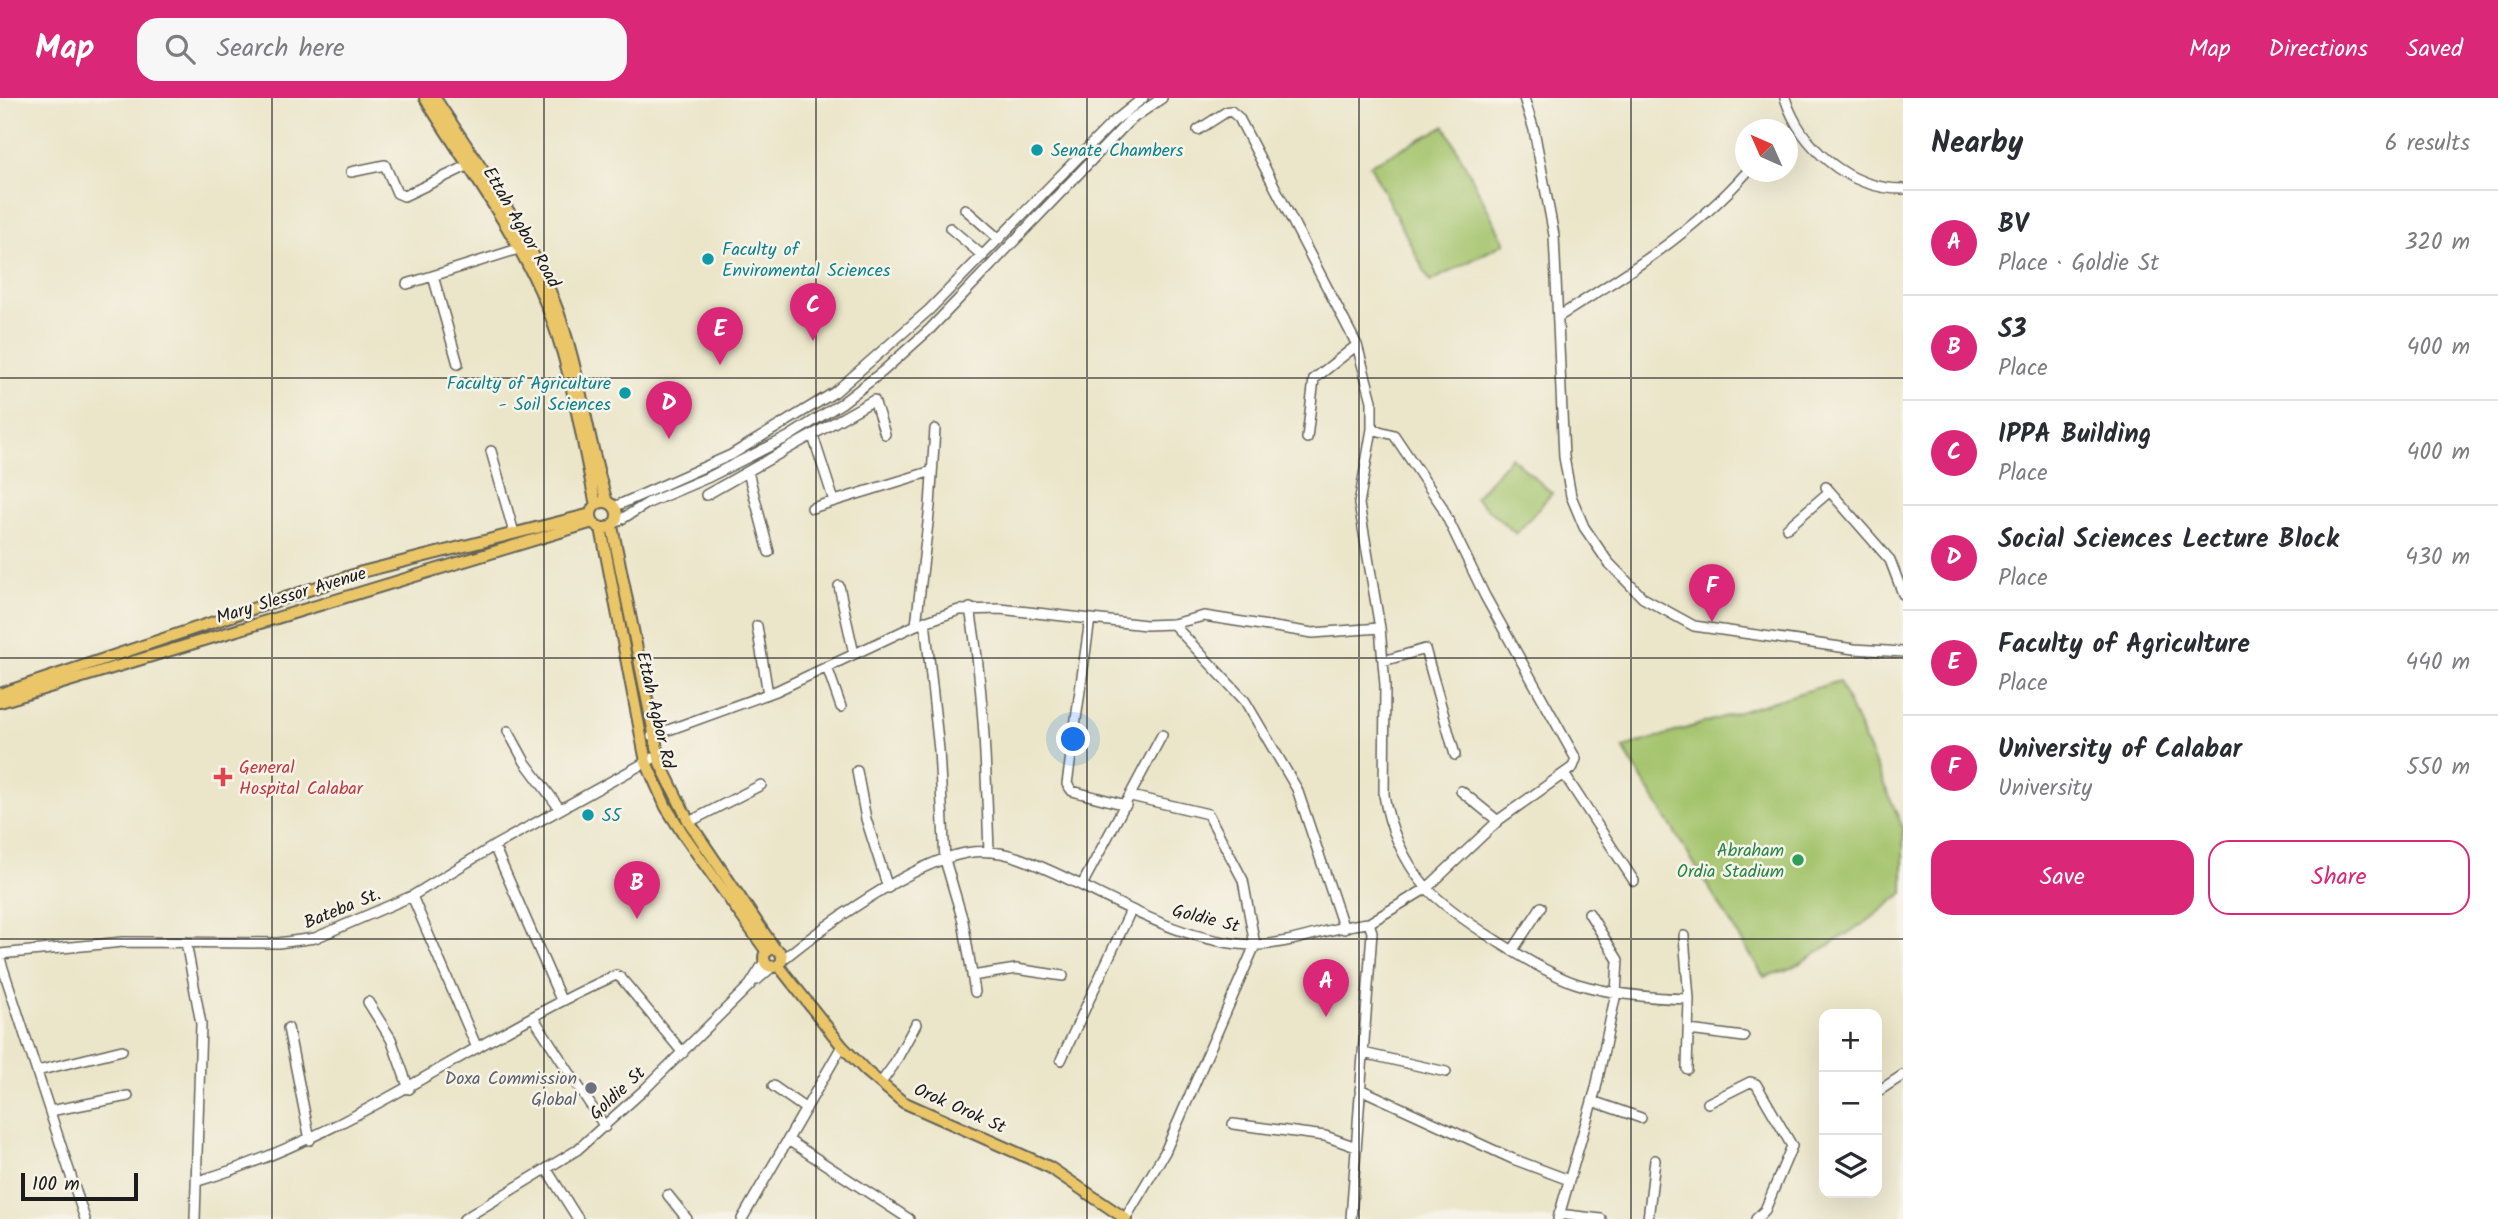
<!DOCTYPE html>
<html lang="en">
<head>
<meta charset="utf-8">
<style>
  body { margin:0; font-family:Kalam,sans-serif; background:#f7f7f7; color:#2b2b33 }
  .controls { position:absolute; right:21px; bottom:21px; display:grid; overflow:hidden; border-radius:14px; box-shadow:0 7px 28px #0002 }
  .controls button { width:63px; height:63px; display:grid; place-items:center; padding:0; border:0; border-bottom:2px solid #e1e1e2; background:#fff; color:#2b2b33; font:35px sans-serif }
  .compass { position:absolute; left:1735px; top:21px; width:63px; height:63px; border-radius:50%; background:#fff; box-shadow:0 7px 28px #0002; rotate:315deg }
  .scale { position:absolute; left:21px; bottom:18px; width:117px; box-sizing:border-box; padding-left:7px; border:4px solid #1c1c1c; border-top:0; font-size:19px; line-height:24px; white-space:nowrap; color:#1c1c1c; -webkit-text-stroke:5px #f7f3e8; paint-order:stroke }
  .you { position:absolute; left:1074px; top:642px; width:24px; height:24px; margin:-18px; border:5px solid #fff; border-radius:50%; background:#1a73e8; box-shadow:0 0 0 10px #1a73e833 }
  .badge { display:grid; place-items:center; width:46px; height:46px; border-radius:50%; background:#db2777; color:#fff; font-size:23px; font-weight:700 }
  .pin { position:absolute; translate:-50% -58px; filter:drop-shadow(0 2px 4px #0008) }
  .pin::after { content:''; position:absolute; top:37px; width:24px; height:21px; background:inherit; clip-path:polygon(0 0,100% 0,50% 100%) }
  .list { margin:0; padding:0; list-style:none }
  h2 { display:flex; justify-content:space-between; align-items:center; height:91px; margin:0; padding:0 28px; font-size:30px }
  h2 small { font-size:23px; font-weight:400; color:#7c7c81 }
  .list li { display:grid; grid-template-columns:46px 1fr auto; gap:21px; align-items:center; box-sizing:border-box; height:105px; padding:0 28px; border-top:2px solid #e1e1e2 }
  .list b { display:block; font-size:26px; white-space:nowrap }
  .list p { margin:0; font-size:23px; white-space:nowrap; color:#7c7c81 }
  .list em { font-size:23px; font-style:normal; color:#7c7c81 }
  .actions { display:flex; gap:14px; padding:21px 28px }
  .actions a { flex:1; padding:16px 0; border:2px solid #db2777; border-radius:21px; text-align:center; font-size:24px; color:#db2777 }
  .actions .main { background:#db2777; color:#fff }
  .icon { flex:none; width:38px; height:38px; fill:none; stroke:currentColor; stroke-width:2; stroke-linecap:round; stroke-linejoin:round }
  .map { position:relative; flex:none; width:1903px; height:1121px; overflow:hidden }
  header { display:flex; align-items:center; gap:42px; box-sizing:border-box; height:98px; padding:0 35px; background:#db2777; color:#fff }
  header strong { font-size:33px }
  nav { display:flex; gap:38px; margin-inline-start:auto; font-size:24px }
  .search { width:490px; height:63px; background:#f7f7f7; display:flex; align-items:center; gap:18px; box-sizing:border-box; padding:0 24px; border-radius:21px; color:#7c7c81; font-size:26px }
  main { display:flex }
  aside { flex:1; background:#fff }
  .map>svg:first-child { display:block }
  .green { fill:#a3c36b; stroke:#607044; stroke-width:2 }
  .lines { fill:none; stroke-linecap:round; stroke-linejoin:round }
  .minor-casing { stroke:#646259; stroke-width:12 }
  .major-casing { stroke:#646259; stroke-width:14 }
  .minor { stroke:#fff; stroke-width:9 }
  .major { stroke:#eac669; stroke-width:10 }
  .grid { fill:none; stroke:#1c1c1c; stroke-width:2; stroke-opacity:0.55 }
  .culture-dot { fill:#0f9aa8; stroke:#f7f3e8; stroke-width:2.5 }
  .health-dot { fill:#e0444e; stroke:#f7f3e8; stroke-width:2.5 }
  .leisure-dot { fill:#2e9e5b; stroke:#f7f3e8; stroke-width:2.5 }
  .worship-dot { fill:#6b7280; stroke:#f7f3e8; stroke-width:2.5 }
  .labels { text-anchor:middle; stroke-width:5; stroke-linejoin:round; paint-order:stroke }
  .culture-label { font-size:18px; fill:#0d838f; stroke:#f7f3e8; text-anchor:start }
  .street-label { font-size:18px; fill:#1c1c1c; stroke:#f7f3e8 }
  .health-label { font-size:18px; fill:#be3a42; stroke:#f7f3e8; text-anchor:start }
  .leisure-label { font-size:18px; fill:#27864d; stroke:#f7f3e8; text-anchor:end }
  .worship-label { font-size:18px; fill:#5b616d; stroke:#f7f3e8; text-anchor:end }
</style>
</head>
<body>
<header>
<strong>Map</strong>
<div class="search"><svg class="icon" aria-label="search" viewBox="0 0 24 24"><circle cx="10" cy="10" r="6"/><path d="M15 15l6 6"/></svg>Search here</div>
<nav><a>Map</a><a>Directions</a><a>Saved</a></nav>
</header>
<main>
<div class="map">
<svg width="1903" height="1121" viewBox="0 0 1903 1121">
  <rect width="100%" height="100%" fill="#f7f3e8"/>
  <filter id="ink" filterUnits="userSpaceOnUse"><feTurbulence type="fractalNoise" baseFrequency=".0143" numOctaves="2"/><feDisplacementMap in="SourceGraphic" scale="14" xChannelSelector="R" yChannelSelector="G"/><feConvolveMatrix kernelMatrix="1 2 1 2 8 2 1 2 1" color-interpolation-filters="sRGB"/></filter>
  <filter id="wash" filterUnits="userSpaceOnUse"><feTurbulence type="fractalNoise" baseFrequency=".00686" numOctaves="4" result="noise"/><feDisplacementMap in="SourceGraphic" scale="28" xChannelSelector="R" yChannelSelector="G"/><feGaussianBlur stdDeviation="1.57" result="paint"/><feColorMatrix in="noise" values="0 0 0 0 0 0 0 0 0 0 0 0 0 0 0 0 0 1.4 0 .05"/><feComposite in="paint" operator="in"/></filter>
  <g filter="url(#wash)">
    <rect width="100%" height="100%" fill="#ebe5c9"/>
    <path class="green" d="M 1445,28 L 1505,145 L 1430,184 L 1370,67 Z
      M 1511,359 L 1552,395 L 1516,436 L 1475,400 Z
      M 1839,583 L 1903,730 L 1903,795 L 1869,822 L 1792,870 L 1764,879 L 1623,650 Z"/>
  </g>
  <g filter="url(#ink)">
    <g class="lines">
      <defs>
        <path id="minor" d="M 1524,0 L 1534,32 L 1554,137 L 1564,359 L 1571,398 L 1584,429 L 1608,464 L 1643,500 L 1694,528 L 1854,551 L 1903,554
          M 1785,0 C 1801,49 1848,91 1903,91
          M 1198,32 L 1226,14 L 1231,13 L 1239,20 L 1357,247 L 1372,303 L 1372,331 L 1359,406 L 1380,530 L 1385,587 L 1384,697 C 1389,729 1404,763 1425,788 C 1449,816 1543,875 1578,886 C 1614,897 1651,900 1689,901
          M 351,74 L 385,67 L 397,95 L 404,98 L 467,68
          M 965,111 L 999,141
          M 950,130 L 983,158
          M 433,178 L 458,266
          M 407,186 L 518,151
          M 1558,219 C 1627,176 1693,135 1747,74
          M 813,338 L 834,403
          M 1307,340 L 1314,281 L 1357,247
          M 491,353 L 514,435
          M 748,374 L 769,454
          M 1826,389 L 1890,462 L 1903,496
          M 706,397 L 874,302 L 885,336
          M 614,409 L 731,357 L 835,294 L 929,212 L 1112,25 L 1143,0
          M 812,410 L 932,373
          M 615,425 L 648,405 L 709,379 L 788,339 L 842,305 L 882,274 L 930,231 L 1129,23 L 1162,0
          M 1787,430 L 1829,394
          M 839,488 L 854,556
          M 970,510 C 984,592 986,671 989,754
          M 1090,521 L 1067,686 L 1072,693 L 1126,707
          M 925,523 L 939,652 L 945,762 L 963,823 L 975,894
          M 1173,526 L 1245,603 L 1297,691 L 1344,831
          M 916,527 L 930,408 L 935,331
          M 757,528 L 768,596
          M 1383,563 L 1425,551 L 1455,657
          M 827,569 L 841,609
          M 508,633 L 525,664 L 560,711
          M 652,638 L 776,593 L 916,527 L 959,512 L 1000,511 L 1146,527 L 1173,526 L 1204,518 L 1313,535 L 1380,530
          M 857,673 L 866,721 L 888,790
          M 1564,676 L 1634,783
          M 1461,693 L 1498,723
          M 689,724 L 761,687
          M 494,748 L 561,902
          M 1082,787 L 1162,637
          M 412,798 L 477,950
          M 1369,825 L 1427,790 L 1500,721 L 1573,669 L 1576,661 L 1485,498 L 1441,407 L 1394,337 L 1372,331
          M 1684,838 L 1689,901 L 1687,971
          M 186,844 L 201,926 L 195,1121
          M 1513,852 L 1541,809
          M 0,856 L 123,844 L 278,845 L 315,840 L 412,798 L 494,748 L 657,658
          M 0,861 L 85,1121
          M 782,862 C 824,828 913,764 966,755 C 984,752 1002,754 1019,760 C 1097,788 1168,844 1253,847 C 1292,847 1331,828 1369,825 L 1372,834 L 1351,1121
          M 972,878 L 1016,871 L 1063,878
          M 757,882 L 773,868
          M 368,904 L 391,941 L 409,991
          M 533,919 L 605,1029
          M 288,930 L 310,1042
          M 1689,932 L 1744,939
          M 1363,955 L 1446,974
          M 1061,962 L 1131,812
          M 37,973 L 122,952
          M 880,986 L 893,968 L 916,926
          M 773,988 L 806,1011
          M 1360,991 L 1513,1061 L 1569,1082
          M 1877,994 L 1903,977
          M 1592,1003 L 1641,1020
          M 1708,1005 L 1750,984 L 1756,986 L 1792,1048 L 1765,1112 L 1756,1121
          M 50,1013 L 128,998
          M 1233,1026 L 1325,1038 L 1356,1049
          M 788,1042 L 909,1121
          M 547,1072 L 578,1121
          M 198,1083 C 351,1038 472,942 616,877 L 621,880 L 683,955
          M 668,1097 L 687,1121
          M 1559,1116 L 1601,1121
          M 464,1121 L 577,1052 L 645,991 L 750,887 L 765,863
          M 742,1121 L 842,948
          M 1125,1121 L 1165,1054 L 1255,847 L 1243,782 L 1208,716 L 1131,698
          M 1558,1121 L 1596,990 L 1616,895 L 1618,862 L 1589,815
          M 1648,1121 L 1655,1062"/>
        <path id="major" d="M 425,0 C 466,67 516,133 546,206 C 572,269 581,341 596,407
          M 435,0 C 477,65 526,131 554,203 C 580,268 586,338 607,404
          M591 417a13 13 0 1 1 26 0a13 13 0 1 1-26 0Z
          M 612,428 L 660,665 L 689,724 L 775,851
          M 601,430 L 646,664 L 666,709 L 683,736 L 767,854
          M 0,596 L 362,474 L 591,416
          M 0,604 L 593,424
          M764 860a9 9 0 1 1 18 0a9 9 0 1 1-18 0Z
          M 778,867 L 842,948 L 866,973 L 903,1004 L 1049,1069 L 1126,1121"/>
      </defs>
      <use href="#minor" class="minor-casing"/>
      <use href="#major" class="major-casing"/>
      <use href="#minor" class="minor"/>
      <use href="#major" class="major"/>
    </g>
  </g>
  <path class="grid" d="M 272,0 L 272,1121M 544,0 L 544,1121M 816,0 L 816,1121M 1087,0 L 1087,1121M 1359,0 L 1359,1121M 1631,0 L 1631,1121M 0,280 L 1903,280M 0,560 L 1903,560M 0,841 L 1903,841"/>
  <g class="culture-dot">
    <circle cx="1037" cy="52" r="7"/>
    <circle cx="708" cy="161" r="7"/>
    <circle cx="625" cy="295" r="7"/>
    <circle cx="588" cy="717" r="7"/>
  </g>
  <path class="health-dot" d="M219.5 668.5h7v7h7v7h-7v7h-7v-7h-7v-7h7z"/>
  <circle class="leisure-dot" cx="1798" cy="762" r="7"/>
  <circle class="worship-dot" cx="591" cy="990" r="7"/>
  <g class="labels">
    <g class="culture-label">
      <text x="1051" y="58">Senate Chambers</text>
      <text x="722" y="157">Faculty of<tspan x="722" dy="21">Enviromental Sciences</tspan></text>
      <text x="611" y="291" text-anchor="end">Faculty of Agriculture<tspan x="611" dy="21">- Soil Sciences</tspan></text>
      <text x="602" y="723">S5</text>
    </g>
    <g class="street-label">
      <text transform="translate(522 129) rotate(60)" y="6">Ettah Agbor Road</text>
      <text transform="translate(291 497) rotate(-17)" y="6">Mary Slessor Avenue</text>
      <text transform="translate(656 612) rotate(77)" y="6">Ettah Agbor Rd</text>
      <text transform="translate(342 810) rotate(-22)" y="6">Bateba St.</text>
      <text transform="translate(1206 820) rotate(14)" y="6">Goldie St</text>
      <text transform="translate(617 995) rotate(-43)" y="6">Goldie St</text>
      <text transform="translate(960 1010) rotate(24)" y="6">Orok Orok St</text>
    </g>
    <g class="health-label">
      <text x="239" y="675">General<tspan x="239" dy="21">Hospital Calabar</tspan></text>
    </g>
    <g class="leisure-label">
      <text x="1784" y="758">Abraham<tspan x="1784" dy="21">Ordia Stadium</tspan></text>
    </g>
    <g class="worship-label">
      <text x="577" y="986">Doxa Commission<tspan x="577" dy="21">Global</tspan></text>
    </g>
  </g>
</svg>
<div class="controls">
<button>+</button>
<button>−</button>
<button><svg class="icon" aria-label="layers" viewBox="0 0 24 24"><path d="M12 4l9 5-9 5-9-5zM3 14l9 5 9-5"/></svg></button>
</div>
<svg class="compass" viewBox="-18 -18 36 36"><path d="M0-13l5 13h-10z" fill="#e53935"/><path d="M0 13l5-13h-10z" fill="#7c7c81"/></svg>
<div class="scale">100 m</div>
<div class="you"></div>
<div class="pin badge" style="left:1326px;top:919px">A</div>
<div class="pin badge" style="left:637px;top:821px">B</div>
<div class="pin badge" style="left:813px;top:243px">C</div>
<div class="pin badge" style="left:669px;top:341px">D</div>
<div class="pin badge" style="left:720px;top:267px">E</div>
<div class="pin badge" style="left:1712px;top:524px">F</div>
</div>
<aside>
<h2>Nearby<small>6 results</small></h2>
<ul class="list">
<li><span class="badge">A</span><div><b>BV</b><p>Place · Goldie St</p></div><em>320 m</em></li>
<li><span class="badge">B</span><div><b>S3</b><p>Place</p></div><em>400 m</em></li>
<li><span class="badge">C</span><div><b>IPPA Building</b><p>Place</p></div><em>400 m</em></li>
<li><span class="badge">D</span><div><b>Social Sciences Lecture Block</b><p>Place</p></div><em>430 m</em></li>
<li><span class="badge">E</span><div><b>Faculty of Agriculture</b><p>Place</p></div><em>440 m</em></li>
<li><span class="badge">F</span><div><b>University of Calabar</b><p>University</p></div><em>550 m</em></li>
</ul>
<div class="actions"><a class="main">Save</a><a>Share</a></div>
</aside>
</main>
</body>
</html>
